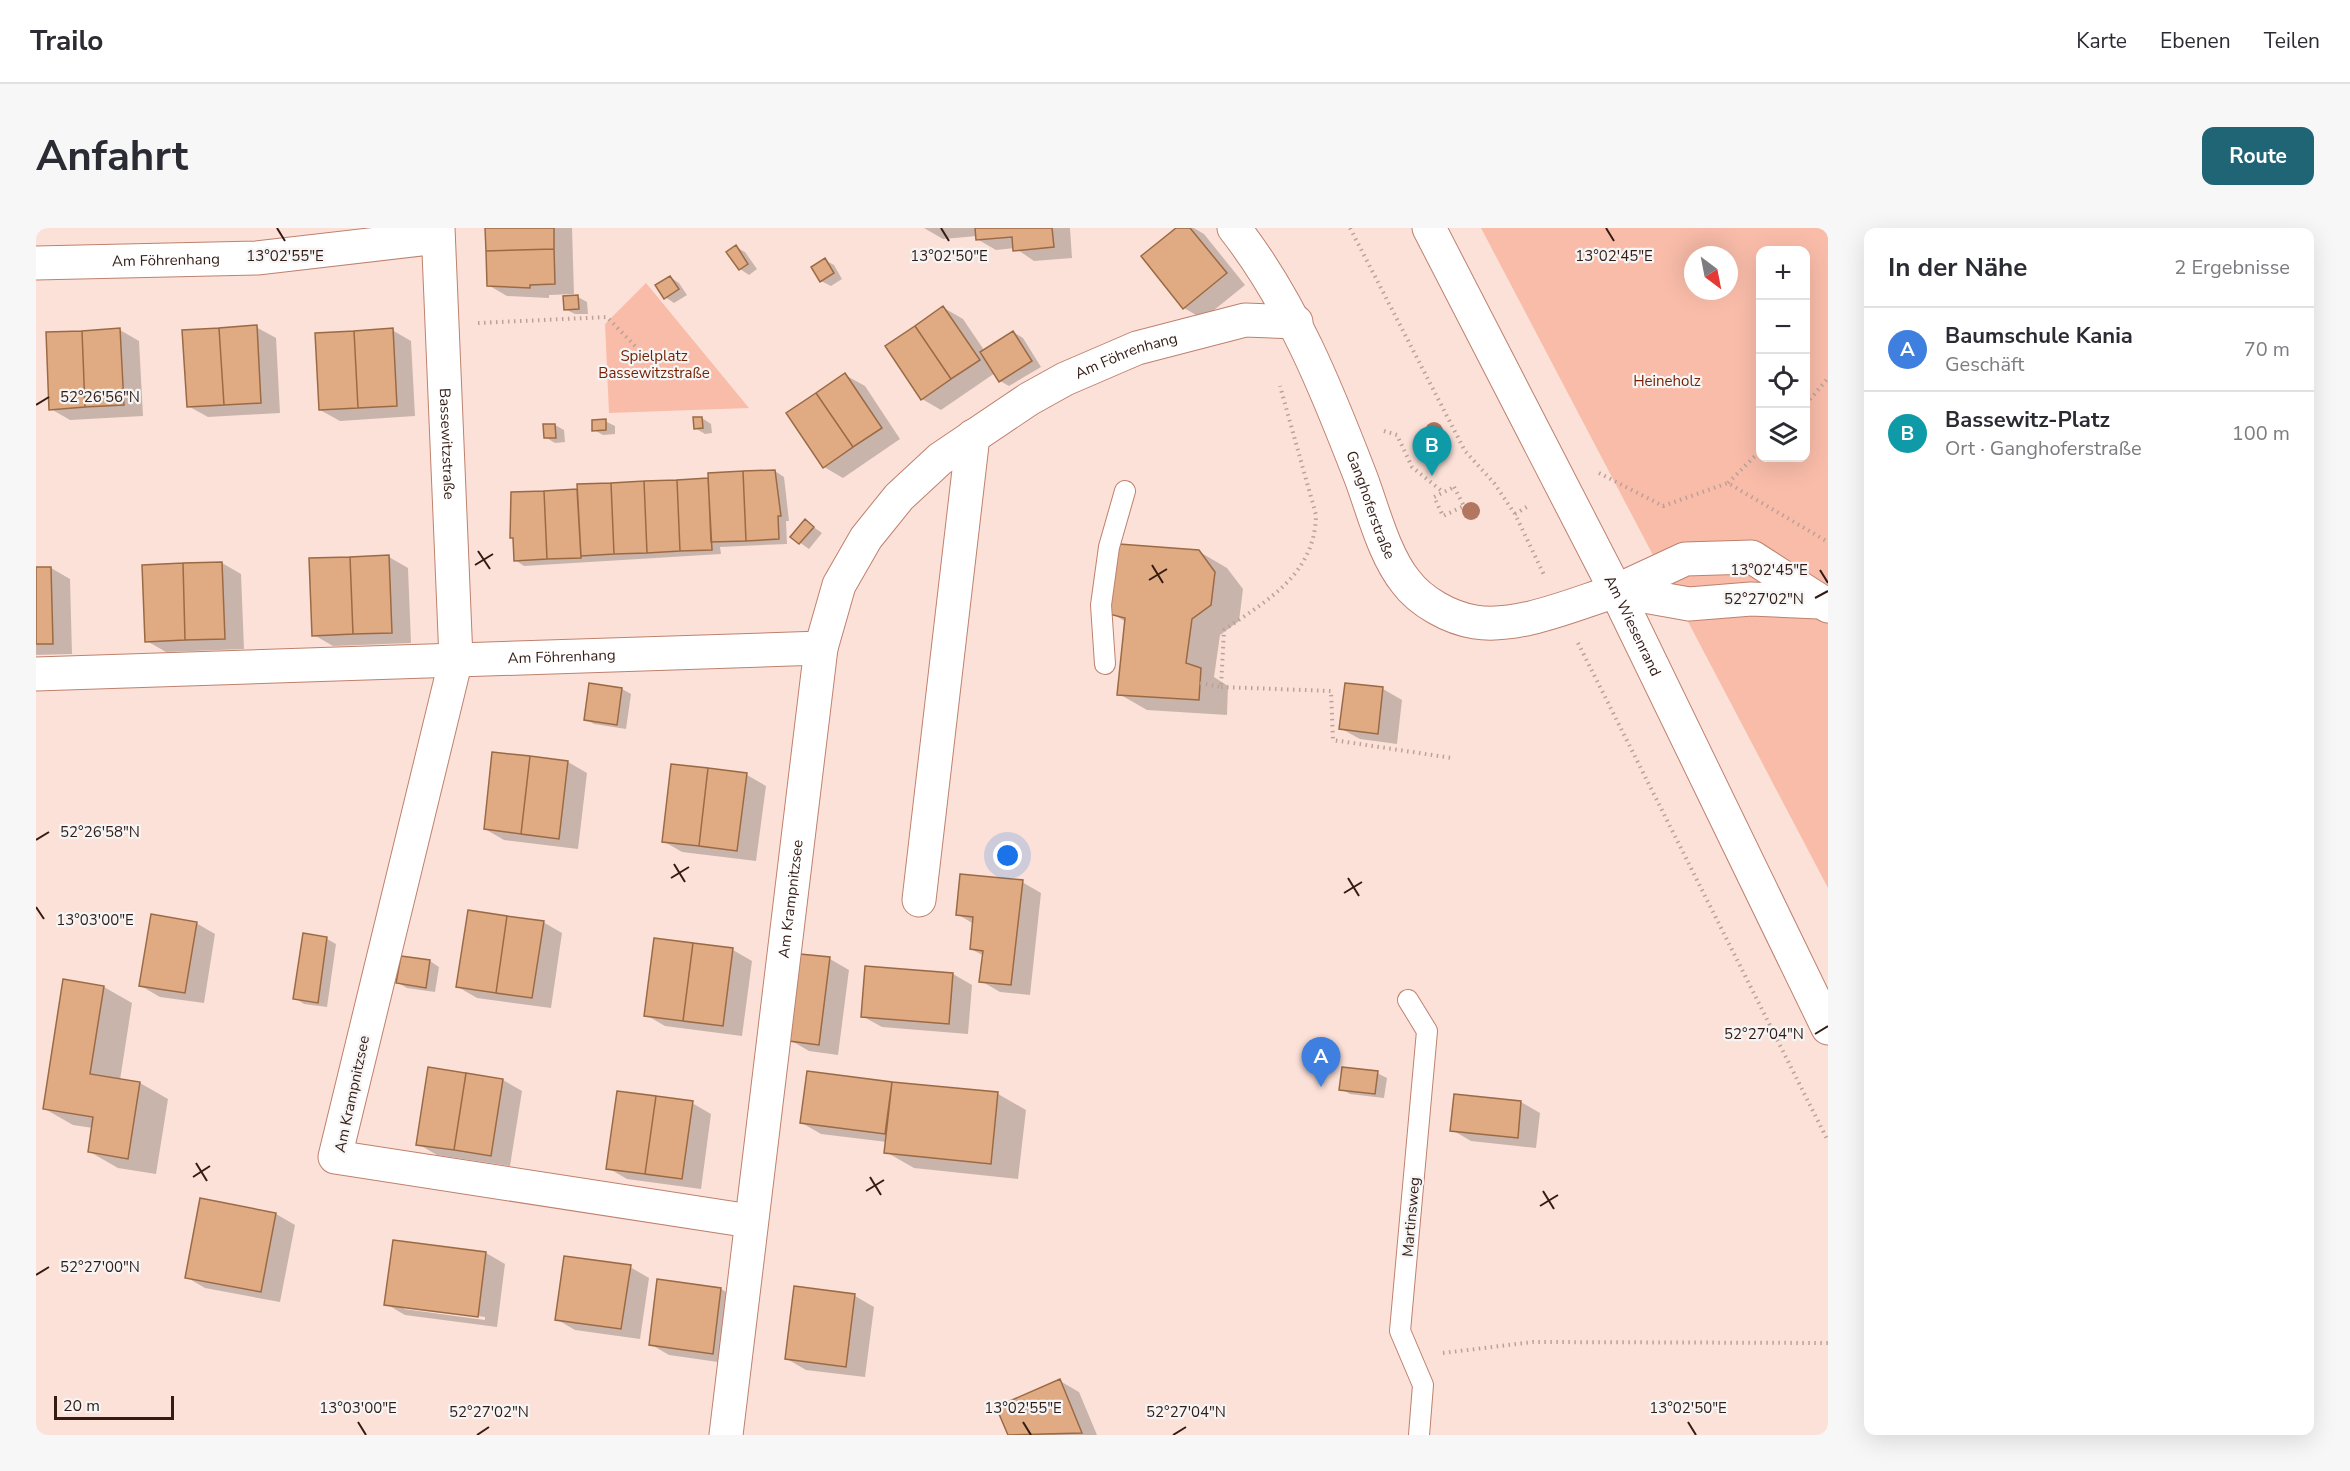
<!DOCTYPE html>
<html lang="de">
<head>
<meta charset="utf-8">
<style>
  body { margin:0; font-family:"Nunito Sans",sans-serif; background:#f7f7f7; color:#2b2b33 }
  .controls { position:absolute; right:18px; top:18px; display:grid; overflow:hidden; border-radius:12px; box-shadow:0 6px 24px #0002 }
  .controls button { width:54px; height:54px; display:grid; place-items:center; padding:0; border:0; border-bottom:2px solid #e1e1e2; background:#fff; color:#2b2b33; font:30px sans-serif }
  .compass { position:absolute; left:1648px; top:18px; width:54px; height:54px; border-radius:50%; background:#fff; box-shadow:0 6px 24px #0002; rotate:148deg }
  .scale { position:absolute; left:18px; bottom:15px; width:120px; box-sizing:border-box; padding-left:6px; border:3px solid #341c15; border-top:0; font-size:16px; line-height:21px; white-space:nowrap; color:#341c15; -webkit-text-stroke:4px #f5f5f5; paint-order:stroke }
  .you { position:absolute; left:972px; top:628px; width:21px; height:21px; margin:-15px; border:4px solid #fff; border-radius:50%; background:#1a73e8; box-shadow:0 0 0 9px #1a73e833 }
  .badge { display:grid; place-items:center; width:39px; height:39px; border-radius:50%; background:#206576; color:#fff; font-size:20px; font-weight:700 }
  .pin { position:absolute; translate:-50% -50px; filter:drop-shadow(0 2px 3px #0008) }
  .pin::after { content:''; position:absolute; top:32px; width:21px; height:18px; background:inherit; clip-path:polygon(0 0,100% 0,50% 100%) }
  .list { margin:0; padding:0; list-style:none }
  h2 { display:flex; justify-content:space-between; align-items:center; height:78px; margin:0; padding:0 24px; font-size:26px }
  h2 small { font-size:20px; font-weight:400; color:#7c7c81 }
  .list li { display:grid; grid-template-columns:39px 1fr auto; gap:18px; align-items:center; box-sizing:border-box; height:84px; padding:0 24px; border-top:2px solid #e1e1e2 }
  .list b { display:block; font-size:22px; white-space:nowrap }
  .list p { margin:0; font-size:20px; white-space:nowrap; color:#7c7c81 }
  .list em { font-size:20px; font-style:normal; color:#7c7c81 }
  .icon { flex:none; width:33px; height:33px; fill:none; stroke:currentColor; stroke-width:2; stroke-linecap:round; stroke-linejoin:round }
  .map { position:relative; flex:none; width:1792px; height:1207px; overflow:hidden; border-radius:12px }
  header { display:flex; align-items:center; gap:36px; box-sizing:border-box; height:84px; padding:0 30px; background:#fff; border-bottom:2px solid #e1e1e2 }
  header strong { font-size:28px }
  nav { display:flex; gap:33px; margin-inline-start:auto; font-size:21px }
  .intro { display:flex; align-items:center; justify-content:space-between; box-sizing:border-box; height:144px; padding:0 36px }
  h1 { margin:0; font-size:42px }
  .button { padding:15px 27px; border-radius:12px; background:#206576; color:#fff; font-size:21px; font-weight:700 }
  main { display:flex; gap:36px; padding:0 36px }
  aside { flex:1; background:#fff; border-radius:12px; box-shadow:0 6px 24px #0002 }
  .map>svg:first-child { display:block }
  .green { fill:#f9bca9; fill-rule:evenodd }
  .shadow { fill:#0003; fill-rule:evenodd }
  .building { fill:#e0ab83; stroke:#9b6a45; stroke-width:1.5 }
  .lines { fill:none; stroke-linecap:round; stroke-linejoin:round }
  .service-casing { stroke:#be816e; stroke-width:22 }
  .minor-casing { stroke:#be816e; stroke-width:35 }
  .tertiary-casing { stroke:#be816e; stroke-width:35 }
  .primary-casing { stroke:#be816e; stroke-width:35 }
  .path { stroke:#bba198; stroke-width:4; stroke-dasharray:1.5 4.5; stroke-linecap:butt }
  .service { stroke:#fff; stroke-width:20 }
  .minor { stroke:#fff; stroke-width:33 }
  .tertiary { stroke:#fff; stroke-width:33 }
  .primary { stroke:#fff; stroke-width:33 }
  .tree { fill:#b27661 }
  .ticks { fill:none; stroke:#341c15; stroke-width:2 }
  .labels { text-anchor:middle; stroke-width:4.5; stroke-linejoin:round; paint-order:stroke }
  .street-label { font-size:15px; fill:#341c15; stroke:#f5f5f5 }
  .park-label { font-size:15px; fill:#751f00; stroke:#f5f5f5 }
  .ticks-label { font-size:15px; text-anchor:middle; fill:#341c15; stroke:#f5f5f5; stroke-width:4.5; stroke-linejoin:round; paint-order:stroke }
</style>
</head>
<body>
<header>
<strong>Trailo</strong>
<nav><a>Karte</a><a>Ebenen</a><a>Teilen</a></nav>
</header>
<div class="intro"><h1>Anfahrt</h1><a class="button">Route</a></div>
<main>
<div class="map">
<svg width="1792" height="1207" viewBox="0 0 1792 1207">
  <rect width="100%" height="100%" fill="#fce1d8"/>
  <path class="green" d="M 1445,0 L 1792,0 L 1792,660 ZM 1724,22 L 1770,22 L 1770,230 L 1724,230 ZM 1657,27 L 1693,27 L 1693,63 L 1657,63 Z
    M 610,55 L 713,180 L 573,185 L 569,96 Z"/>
  <path class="shadow" d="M 451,0 L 536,0 L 538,66 L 513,67 L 513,70 L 471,68 L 452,57 Z
    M 850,0 L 1034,0 L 1036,30 L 998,33 L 979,20 L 960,22 L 941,11 L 941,8 L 907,11 L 888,0 Z
    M 1143,0 L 1158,0 L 1168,6 L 1209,57 L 1167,91 L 1148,80 Z
    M 700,19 L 709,24 L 721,41 L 713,47 L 704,41 Z
    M 789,32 L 798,37 L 806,51 L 795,58 L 785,53 Z
    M 634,49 L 643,55 L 651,67 L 638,75 L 629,69 Z
    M 542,69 L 551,74 L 552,86 L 539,86 L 529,81 Z
    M 908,80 L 927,91 L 948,122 L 977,104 L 987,110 L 1005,139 L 973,158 L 964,153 L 959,145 L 905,182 L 886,171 Z
    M 220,99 L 240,110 L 244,185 L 172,189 L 152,178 Z
    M 84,102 L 103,113 L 107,188 L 34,192 L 15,181 Z
    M 356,102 L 375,113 L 379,188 L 304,193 L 284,182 Z
    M 809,147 L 829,158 L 864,211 L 807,250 L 788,239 Z
    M 666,190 L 675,196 L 676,205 L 669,206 L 659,200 Z
    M 569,193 L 579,198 L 579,206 L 567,207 L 558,202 Z
    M 519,197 L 528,202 L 529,214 L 519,215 L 509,209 Z
    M 739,243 L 748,249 L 753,293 L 750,293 L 751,316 L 684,319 L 685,326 L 488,338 L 479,332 L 476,265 L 543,262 L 543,257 L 674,252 Z
    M 769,293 L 786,305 L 773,321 L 756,309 Z
    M 1162,323 L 1191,340 L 1207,361 L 1203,393 L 1184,407 L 1178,449 L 1192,458 L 1191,487 L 1111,482 L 1083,466 L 1090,394 L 1075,385 Z
    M 353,329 L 372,340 L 375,415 L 297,418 L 278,407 Z
    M 186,335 L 205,346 L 208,421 L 130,424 L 111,413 L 108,338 Z
    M 15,340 L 34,351 L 36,426 L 0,427 L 0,341 Z
    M 555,457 L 586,461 L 595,466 L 590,501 L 558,496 L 549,491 Z
    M 1347,461 L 1366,472 L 1361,516 L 1324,511 L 1304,500 Z
    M 458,525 L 532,534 L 551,545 L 542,621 L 468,612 L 449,601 Z
    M 637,537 L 711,547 L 730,558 L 720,633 L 646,624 L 627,613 Z
    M 986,654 L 1005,665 L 994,767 L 964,764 L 945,753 L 948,728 L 935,721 L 938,696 L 921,686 Z
    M 507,694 L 526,705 L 515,780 L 441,770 L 422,759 Z
    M 160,695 L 179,706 L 168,775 L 124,769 L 105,758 Z
    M 269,707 L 291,711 L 300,716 L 291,779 L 268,776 L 259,770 Z
    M 697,722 L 716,733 L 706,808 L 629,798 L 610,787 Z
    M 794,731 L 813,742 L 802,827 L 773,823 L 754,812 Z
    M 394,733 L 403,739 L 399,764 L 371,760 L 362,755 Z
    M 917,746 L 936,757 L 932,806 L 846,799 L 826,788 Z
    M 29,753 L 68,759 L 96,775 L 84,852 L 104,855 L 132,871 L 120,946 L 82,940 L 54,924 L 57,900 L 37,897 L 9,881 Z
    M 393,841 L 467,852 L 486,863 L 474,938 L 401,927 L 382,916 Z
    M 772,845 L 962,866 L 990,882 L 982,951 L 878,940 L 850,924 L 851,914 L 785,906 L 766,895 Z
    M 1341,845 L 1351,850 L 1348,870 L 1314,866 L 1305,861 Z
    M 1485,874 L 1504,885 L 1500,920 L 1435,913 L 1416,902 Z
    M 656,875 L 675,886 L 665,961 L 591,951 L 572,940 Z
    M 165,971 L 240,986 L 259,997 L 244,1074 L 169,1060 L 150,1049 Z
    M 450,1025 L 469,1036 L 461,1099 L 369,1087 L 350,1076 ZM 368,1078 L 449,1089 L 449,1092 L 368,1081 Z
    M 594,1039 L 613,1050 L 604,1111 L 539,1102 L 520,1091 Z
    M 759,1060 L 819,1068 L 838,1079 L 829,1149 L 770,1142 L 751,1131 Z
    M 685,1061 L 704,1072 L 696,1136 L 633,1127 L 614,1116 Z
    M 1024,1153 L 1043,1164 L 1061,1207 L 974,1207 L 962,1179 Z"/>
  <path class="building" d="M 449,0 L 518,0 L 518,21 L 450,23 Z
    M 939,0 L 1016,0 L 1018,19 L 977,23 L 976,9 L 940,12 Z
    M 1140,0 L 1154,0 L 1191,45 L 1147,81 L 1105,28 Z
    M 700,17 L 712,36 L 703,42 L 690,24 Z
    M 518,21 L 519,56 L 494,57 L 494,60 L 451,58 L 450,23 Z
    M 789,30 L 798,45 L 784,54 L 775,39 Z
    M 634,48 L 643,61 L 628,71 L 619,57 Z
    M 542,67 L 543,81 L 528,82 L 527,68 Z
    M 907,78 L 944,132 L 915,151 L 879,98 Z
    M 221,97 L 225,175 L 188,177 L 183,100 Z
    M 879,98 L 915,151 L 885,172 L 849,118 Z
    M 84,100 L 88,177 L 49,179 L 46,103 Z
    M 183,100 L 188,177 L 151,179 L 146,102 Z
    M 357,100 L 361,178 L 322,180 L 318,103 Z
    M 46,103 L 49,179 L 13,182 L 10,104 Z
    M 318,103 L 322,180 L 283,182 L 279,105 Z
    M 977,103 L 996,133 L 963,154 L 944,124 Z
    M 809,145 L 846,200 L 817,219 L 780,165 Z
    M 780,165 L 817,219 L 787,240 L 750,185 Z
    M 657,189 L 666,189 L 667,200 L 658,201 Z
    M 570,191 L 570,202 L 556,203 L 556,192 Z
    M 507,196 L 519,196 L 520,210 L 508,210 Z
    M 739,242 L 745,288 L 742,288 L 743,311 L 710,313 L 707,243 Z
    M 707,243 L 710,313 L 675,314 L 672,245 Z
    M 672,250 L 676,322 L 644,323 L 641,252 Z
    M 641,252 L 644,323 L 611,325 L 608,253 Z
    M 608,253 L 611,325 L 578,326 L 575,255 Z
    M 575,255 L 578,326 L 545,328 L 541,256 Z
    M 541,261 L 545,330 L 511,331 L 508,263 Z
    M 508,263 L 511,331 L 478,333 L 477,310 L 474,310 L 475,264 Z
    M 769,291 L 778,299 L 763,316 L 754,309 Z
    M 1083,316 L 1163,322 L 1179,344 L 1175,377 L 1156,391 L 1150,435 L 1165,440 L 1163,472 L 1081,467 L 1089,390 L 1073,386 Z
    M 353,327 L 356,405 L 317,406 L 314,329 Z
    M 314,329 L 317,406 L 276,408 L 273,330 Z
    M 186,334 L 189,411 L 149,412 L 147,335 Z
    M 147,335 L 149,412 L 109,414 L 106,337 Z
    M 0,339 L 15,339 L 17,416 L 0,416 Z
    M 553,455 L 586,460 L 581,497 L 548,492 Z
    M 1309,455 L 1347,459 L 1342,506 L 1303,501 Z
    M 456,524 L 494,528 L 485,606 L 448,601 Z
    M 494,528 L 532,533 L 523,611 L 485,606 Z
    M 635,536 L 672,540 L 663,618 L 626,614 Z
    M 672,540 L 711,545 L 701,623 L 663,618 Z
    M 924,646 L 987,652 L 975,757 L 943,754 L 947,723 L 934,721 L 937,689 L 920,687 Z
    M 432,682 L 471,688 L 460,765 L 420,759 Z
    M 115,686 L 161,694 L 149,765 L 103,758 Z
    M 471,688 L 508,693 L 496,770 L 460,765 Z
    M 267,705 L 291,709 L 282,775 L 257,771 Z
    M 618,710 L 657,715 L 647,793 L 608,788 Z
    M 657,715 L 697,720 L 687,798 L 647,793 Z
    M 764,726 L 794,729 L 783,817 L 753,813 Z
    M 365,728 L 394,732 L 390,760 L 360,755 Z
    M 829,738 L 917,745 L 913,796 L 825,789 Z
    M 27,751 L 68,758 L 54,846 L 104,854 L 92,931 L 52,924 L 57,889 L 7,881 Z
    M 392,839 L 430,845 L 418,922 L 380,917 Z
    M 1306,839 L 1342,843 L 1339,866 L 1303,862 Z
    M 771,843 L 856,854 L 849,906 L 764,895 Z
    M 430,845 L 467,851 L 455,928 L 418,922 Z
    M 856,854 L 962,864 L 955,936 L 848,925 Z
    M 581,863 L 620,868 L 609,946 L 570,941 Z
    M 1418,866 L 1485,873 L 1482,910 L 1414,903 Z
    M 620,868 L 657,873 L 646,951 L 609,946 Z
    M 164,970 L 240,985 L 225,1064 L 149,1050 Z
    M 357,1012 L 450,1024 L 442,1089 L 348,1077 Z
    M 528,1028 L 595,1037 L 585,1101 L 519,1092 Z
    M 621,1051 L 685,1060 L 677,1126 L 613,1117 Z
    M 758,1058 L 819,1066 L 810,1139 L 749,1131 Z
    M 1024,1151 L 1046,1205 L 972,1207 L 960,1179 Z"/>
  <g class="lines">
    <defs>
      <path id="service" d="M 1069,436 L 1065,377 L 1073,319 L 1089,263
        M 1372,772 L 1391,803 L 1364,1103 L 1387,1157 L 1383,1207"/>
      <g id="minor">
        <path id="s1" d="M 402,0 L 420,431 L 299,929 L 714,993"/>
        <path id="s2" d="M 1198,0 C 1256,74 1291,162 1325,250 C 1337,282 1348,327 1370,354 C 1385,374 1414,390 1439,394 C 1482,401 1538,376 1580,363"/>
        <path id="s3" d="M 0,35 L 221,30 L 402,9"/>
        <path id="s4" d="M 0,446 L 785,420 L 803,357 L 830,310 L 863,269 L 904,231 L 993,171 L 1029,151 L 1101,120 L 1209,92 L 1260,94"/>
        <path d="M 883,672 L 937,208"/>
        <path id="s5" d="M 690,1207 L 785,420"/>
      </g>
      <path id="tertiary" d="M 1580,363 L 1649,331 L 1716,329 L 1792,378
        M 1580,363 L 1653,376 L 1715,371 L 1783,374"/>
      <g id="primary">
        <path id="s6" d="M 1393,0 L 1580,363 L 1792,800"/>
      </g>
    </defs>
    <use href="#service" class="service-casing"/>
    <use href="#minor" class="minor-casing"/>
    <use href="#tertiary" class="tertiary-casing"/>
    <use href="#primary" class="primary-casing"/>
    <path class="path" d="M 1314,0 L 1429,223 L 1458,255 L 1479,286 L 1509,349
      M 442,95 L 571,89 L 599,118
      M 1770,176 L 1792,150
      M 1348,203 L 1361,207 L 1376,239 L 1407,264
      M 1563,245 L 1627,278 L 1692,255 L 1792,314
      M 1692,255 L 1724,223
      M 1418,259 L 1428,278 L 1407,288 L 1398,269 Z
      M 1479,286 L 1494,277
      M 1542,415 L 1792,913
      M 1164,455 L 1185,459 L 1188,402 C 1232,372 1279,346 1280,287 L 1244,158
      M 1185,459 L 1295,463 L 1297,512 L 1416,530
      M 1407,1125 L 1497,1114 L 1792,1115"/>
    <use href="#service" class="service"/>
    <use href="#minor" class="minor"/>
    <use href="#tertiary" class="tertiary"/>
    <use href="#primary" class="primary"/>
  </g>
  <g class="tree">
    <circle cx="1398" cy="203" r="9"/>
    <circle cx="1435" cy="283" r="9"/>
  </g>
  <path class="ticks" d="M 241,0 L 249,13M 905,0 L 913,13M 1570,0 L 1578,13M 0,177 L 13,169M 442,323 L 454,341M 439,337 L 457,326M 1116,337 L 1127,355M 1784,342 L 1792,355M 1113,352 L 1131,341M 1779,370 L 1792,363M 0,612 L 13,604M 638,636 L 649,654M 635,650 L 653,639M 1312,650 L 1323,668M 1308,665 L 1326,654M 0,679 L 8,691M 1779,806 L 1792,798M 160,935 L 171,953M 157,949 L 174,938M 834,949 L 845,967M 830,963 L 848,952M 1507,963 L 1518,981M 1504,978 L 1522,967M 0,1047 L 13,1039M 322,1194 L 330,1207M 987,1194 L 995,1207M 1652,1194 L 1660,1207M 441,1207 L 453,1199M 1137,1207 L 1150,1199"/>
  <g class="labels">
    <g class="street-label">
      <text dy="5" stroke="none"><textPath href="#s3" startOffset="130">Am Föhrenhang</textPath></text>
      <text dy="5" stroke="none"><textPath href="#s4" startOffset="1228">Am Föhrenhang</textPath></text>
      <text dy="5" stroke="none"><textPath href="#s1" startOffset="216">Bassewitzstraße</textPath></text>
      <text dy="5" stroke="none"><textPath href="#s2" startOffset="310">Ganghoferstraße</textPath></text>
      <text dy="5" stroke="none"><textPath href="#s6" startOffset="447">Am Wiesenrand</textPath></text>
      <text dy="5" stroke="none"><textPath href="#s4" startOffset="526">Am Föhrenhang</textPath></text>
      <text dy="5" stroke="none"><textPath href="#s5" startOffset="540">Am Krampnitzsee</textPath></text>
      <text transform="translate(316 866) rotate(-78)" y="5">Am Krampnitzsee</text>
      <text transform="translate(1375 989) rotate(-85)" y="5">Martinsweg</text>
    </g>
    <g class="park-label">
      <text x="618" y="133">Spielplatz<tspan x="618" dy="17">Bassewitzstraße</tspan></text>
      <text x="1631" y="158">Heineholz</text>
    </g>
  </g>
  <g class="ticks-label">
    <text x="249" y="33">13°02'55"E</text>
    <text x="913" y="33">13°02'50"E</text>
    <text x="1578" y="33">13°02'45"E</text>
    <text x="64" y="174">52°26'56"N</text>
    <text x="1733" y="347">13°02'45"E</text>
    <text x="1728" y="376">52°27'02"N</text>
    <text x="64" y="609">52°26'58"N</text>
    <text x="59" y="697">13°03'00"E</text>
    <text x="1728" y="811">52°27'04"N</text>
    <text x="64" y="1044">52°27'00"N</text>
    <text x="322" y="1185">13°03'00"E</text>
    <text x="987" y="1185">13°02'55"E</text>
    <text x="1652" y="1185">13°02'50"E</text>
    <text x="453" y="1189">52°27'02"N</text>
    <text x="1150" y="1189">52°27'04"N</text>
  </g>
</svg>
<div class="controls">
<button>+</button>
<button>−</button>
<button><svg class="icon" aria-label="locate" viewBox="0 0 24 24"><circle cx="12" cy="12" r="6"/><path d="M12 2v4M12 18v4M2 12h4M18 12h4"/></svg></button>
<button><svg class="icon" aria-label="layers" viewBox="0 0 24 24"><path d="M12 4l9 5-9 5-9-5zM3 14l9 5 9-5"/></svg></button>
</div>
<svg class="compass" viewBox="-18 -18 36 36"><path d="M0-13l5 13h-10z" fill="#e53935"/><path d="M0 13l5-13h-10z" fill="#7c7c81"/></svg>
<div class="scale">20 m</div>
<div class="you"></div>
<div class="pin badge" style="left:1285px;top:859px;background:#3f7fe0">A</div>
<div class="pin badge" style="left:1396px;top:248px;background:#0f9aa8">B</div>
</div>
<aside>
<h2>In der Nähe<small>2 Ergebnisse</small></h2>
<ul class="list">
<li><span class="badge" style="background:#3f7fe0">A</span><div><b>Baumschule Kania</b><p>Geschäft</p></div><em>70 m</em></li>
<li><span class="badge" style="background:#0f9aa8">B</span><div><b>Bassewitz-Platz</b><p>Ort · Ganghoferstraße</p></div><em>100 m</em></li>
</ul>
</aside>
</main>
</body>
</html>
